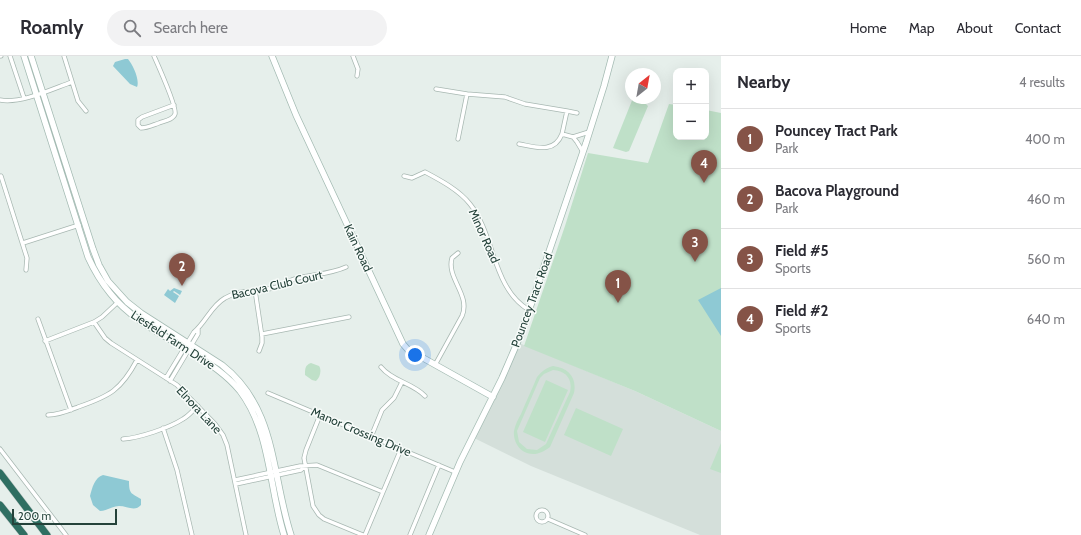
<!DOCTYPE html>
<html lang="en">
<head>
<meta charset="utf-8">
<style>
  body { margin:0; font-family:Cabin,sans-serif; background:#f2f2f3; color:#2b2b33 }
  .controls { position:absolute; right:12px; top:12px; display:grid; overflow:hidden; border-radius:8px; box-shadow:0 4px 16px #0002 }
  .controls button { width:36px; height:36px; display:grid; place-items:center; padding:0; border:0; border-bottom:1px solid #e1e1e2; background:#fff; color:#2b2b33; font:20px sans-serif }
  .compass { position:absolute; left:625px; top:12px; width:36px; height:36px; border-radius:50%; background:#fff; box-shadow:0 4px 16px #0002; rotate:31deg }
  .scale { position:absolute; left:12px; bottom:10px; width:105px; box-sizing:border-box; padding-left:4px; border:2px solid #24423a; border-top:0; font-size:11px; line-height:14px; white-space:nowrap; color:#24423a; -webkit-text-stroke:3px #f7fbf9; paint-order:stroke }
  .you { position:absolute; left:415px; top:299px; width:14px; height:14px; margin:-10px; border:3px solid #fff; border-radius:50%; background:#1a73e8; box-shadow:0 0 0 6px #1a73e833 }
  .badge { display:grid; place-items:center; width:26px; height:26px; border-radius:50%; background:#855347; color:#fff; font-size:13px; font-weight:700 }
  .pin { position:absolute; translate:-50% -33px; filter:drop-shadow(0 1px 2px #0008) }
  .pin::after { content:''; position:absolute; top:21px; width:14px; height:12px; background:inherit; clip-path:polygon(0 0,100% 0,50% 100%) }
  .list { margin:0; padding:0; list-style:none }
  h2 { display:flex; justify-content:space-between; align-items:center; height:52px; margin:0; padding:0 16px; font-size:17px }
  h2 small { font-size:13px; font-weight:400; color:#7c7c81 }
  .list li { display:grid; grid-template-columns:26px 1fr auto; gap:12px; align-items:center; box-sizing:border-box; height:60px; padding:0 16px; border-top:1px solid #e1e1e2 }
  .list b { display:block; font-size:15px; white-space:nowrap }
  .list p { margin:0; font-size:13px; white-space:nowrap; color:#7c7c81 }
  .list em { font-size:13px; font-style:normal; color:#7c7c81 }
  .icon { flex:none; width:22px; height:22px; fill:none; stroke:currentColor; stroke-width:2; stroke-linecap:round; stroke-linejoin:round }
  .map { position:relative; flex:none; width:721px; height:479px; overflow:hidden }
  header { display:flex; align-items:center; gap:24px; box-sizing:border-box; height:56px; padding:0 20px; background:#fff; border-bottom:1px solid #e1e1e2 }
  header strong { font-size:19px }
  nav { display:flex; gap:22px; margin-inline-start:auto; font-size:14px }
  .search { width:280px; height:36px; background:#f2f2f3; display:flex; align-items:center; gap:10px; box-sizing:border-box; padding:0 14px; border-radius:22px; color:#7c7c81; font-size:15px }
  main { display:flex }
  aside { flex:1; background:#fff }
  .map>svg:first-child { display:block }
  .built { fill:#d4dfda }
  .green { fill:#bfe0c8; fill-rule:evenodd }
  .water { fill:#8ec9d4 }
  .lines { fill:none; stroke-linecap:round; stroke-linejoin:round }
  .street-casing { stroke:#a8b8b2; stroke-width:5 }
  .secondary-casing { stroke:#a4bbb3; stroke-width:7 }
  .highway-casing { stroke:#c2cac8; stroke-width:8 }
  .street { stroke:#fff; stroke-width:3.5 }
  .secondary { stroke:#fff; stroke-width:5.5 }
  .highway { stroke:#2f6f62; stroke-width:7 }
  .labels { text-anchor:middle; stroke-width:3; stroke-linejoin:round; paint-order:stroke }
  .street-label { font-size:12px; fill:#24423a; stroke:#f7fbf9 }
</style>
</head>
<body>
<header>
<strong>Roamly</strong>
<div class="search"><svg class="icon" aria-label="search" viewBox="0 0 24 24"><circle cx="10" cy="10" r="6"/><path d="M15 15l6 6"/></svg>Search here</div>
<nav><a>Home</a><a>Map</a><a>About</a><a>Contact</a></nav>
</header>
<main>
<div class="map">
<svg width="721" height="479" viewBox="0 0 721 479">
  <rect width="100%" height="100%" fill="#e6efeb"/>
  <path class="built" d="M 519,287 L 635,335 L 721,375 L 721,479 L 700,479 L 531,410 L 472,381 Z"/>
  <path class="green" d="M 633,42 L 643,45 L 648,50 L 629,95 L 626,96 L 613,92 Z
    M 669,48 L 676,49 L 676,81 L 706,81 L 706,54 L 721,57 L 721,375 L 635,335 L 524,290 L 565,170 L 588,97 L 648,107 Z
    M 311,307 L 319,310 C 322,314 320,322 316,325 L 312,324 L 305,319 C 305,313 305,309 311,307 Z
    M 553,310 C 569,312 577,322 574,337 L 550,391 C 543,396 536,400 527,397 C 518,394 513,384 514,375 C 515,369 518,363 521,358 C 526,346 532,333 537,321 C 542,315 546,312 553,310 ZM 553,314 C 566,315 573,323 570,336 L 546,388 L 537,394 L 527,393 L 519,386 L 517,375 L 540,322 L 544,318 Z
    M 546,324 L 568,334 L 545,386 L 523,376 Z
    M 576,352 L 623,373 L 611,400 L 564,379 Z
    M 721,387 L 721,417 L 710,413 Z"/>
  <path class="water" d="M 125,3 L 128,3 C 133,9 140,24 137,31 L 130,28 L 113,10 L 115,6 Z
    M 174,232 L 182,235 L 180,239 L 174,235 L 173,236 L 179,240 L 175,247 L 164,239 L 168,233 L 170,235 Z
    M 721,232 L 721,280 L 698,244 Z
    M 103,419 L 129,425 C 129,438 131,437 141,443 L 141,449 C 135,456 127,450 119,450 C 112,450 107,455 100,455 L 93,449 L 90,440 C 92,432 95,421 103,419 Z"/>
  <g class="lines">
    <defs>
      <path id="street" d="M 0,0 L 1,0
        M 10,0 L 24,42
        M 64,0 L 78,45 L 86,55
        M 154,0 C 158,9 177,52 175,58 C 173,64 164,65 159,67 C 153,69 147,72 141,72 L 138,69 L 138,64 L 142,61 L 174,49
        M 353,0 L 358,13 L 357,20
        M 436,33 L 467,38
        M 0,44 C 21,48 52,33 72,26
        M 567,55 L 577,57
        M 573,81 L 577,86 L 583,96
        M 458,83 L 467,38 L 505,41 L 525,48 L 567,55 L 562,78 L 573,81 L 589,76
        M 519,88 C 536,91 554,98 562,78
        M 1,120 L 27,202 L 26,214
        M 404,120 L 412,122 L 425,116 C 440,124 459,134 470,148 C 495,179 492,232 529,254
        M 23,187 L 79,169
        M 255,234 L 262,281 L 262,287 L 259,295
        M 38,263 L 71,354
        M 94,266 L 105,282 L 111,287 L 177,329 L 215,368 L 223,379 L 227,389 L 246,479
        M 262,278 L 349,261
        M 45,285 L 94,266 L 102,261 L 118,246
        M 435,309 L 462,260 C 471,239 446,222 452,202 L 458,197
        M 381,311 C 392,325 413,327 425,340
        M 166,322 L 194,276 C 206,266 211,250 225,242 C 239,233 257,236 273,232 C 282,230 289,224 298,222 C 314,218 331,218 346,211
        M 170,325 L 198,278 L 198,273
        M 268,337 L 455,416
        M 48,359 C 59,359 68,355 78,351 C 110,340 121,334 137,304
        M 320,359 L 306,394 L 304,402 L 313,450 L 319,459 L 324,463 L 363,479
        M 163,372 L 177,414 L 192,479
        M 371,381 L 382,354 L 394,342 L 402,326
        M 123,383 C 139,382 169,372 183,363 C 189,360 193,354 198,350
        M 0,393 L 66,479
        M 235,424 L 300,410 L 317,409 L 383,436
        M 236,428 L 301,414 L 305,410
        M536 460a6 6 0 1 1 12 0a6 6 0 1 1-12 0Z
        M 548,463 L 585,479
        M 365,479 L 401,393
        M 410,479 L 439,409"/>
      <path id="secondary" d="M 24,0 L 88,201 C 94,214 101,226 110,237 C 131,264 165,280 193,297 C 210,308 227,319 240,335 C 271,376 269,432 284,479
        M 31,0 L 93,193 L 99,209 L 108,225 L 127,246 L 141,257 L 222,309 C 277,352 271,418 291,479
        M 272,0 L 296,59 L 403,288 L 409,295 L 416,298 L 493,341
        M 429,479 L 460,406 L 502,322 L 521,278 L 586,87 L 604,30 L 612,0"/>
      <path id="highway" d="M 0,417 L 47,479
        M 0,449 L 24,479"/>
    </defs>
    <use href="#street" class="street-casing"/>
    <use href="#secondary" class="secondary-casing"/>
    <use href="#highway" class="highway-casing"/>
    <use href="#street" class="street"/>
    <use href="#secondary" class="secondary"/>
    <use href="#highway" class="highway"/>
  </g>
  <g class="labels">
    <g class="street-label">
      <text transform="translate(484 180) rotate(66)" y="4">Minor Road</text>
      <text transform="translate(358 192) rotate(65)" y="4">Kain Road</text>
      <text transform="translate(277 229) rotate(-13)" y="4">Bacova Club Court</text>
      <text transform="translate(532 244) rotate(-70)" y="4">Pouncey Tract Road</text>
      <text transform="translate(173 284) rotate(33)" y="4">Liesfeld Farm Drive</text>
      <text transform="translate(199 354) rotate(47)" y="4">Elnora Lane</text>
      <text transform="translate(361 376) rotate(23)" y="4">Manor Crossing Drive</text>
    </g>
  </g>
</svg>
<div class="controls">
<button>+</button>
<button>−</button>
</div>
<svg class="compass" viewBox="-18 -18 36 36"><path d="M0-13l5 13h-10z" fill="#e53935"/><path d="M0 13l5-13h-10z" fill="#7c7c81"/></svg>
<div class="scale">200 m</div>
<div class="you"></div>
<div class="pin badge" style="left:618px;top:247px">1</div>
<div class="pin badge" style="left:182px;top:230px">2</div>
<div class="pin badge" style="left:695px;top:206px">3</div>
<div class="pin badge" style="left:704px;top:127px">4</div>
</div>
<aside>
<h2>Nearby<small>4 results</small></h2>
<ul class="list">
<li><span class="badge">1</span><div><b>Pouncey Tract Park</b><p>Park</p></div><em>400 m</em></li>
<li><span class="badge">2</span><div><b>Bacova Playground</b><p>Park</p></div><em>460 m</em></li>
<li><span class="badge">3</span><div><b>Field #5</b><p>Sports</p></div><em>560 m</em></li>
<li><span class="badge">4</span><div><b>Field #2</b><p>Sports</p></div><em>640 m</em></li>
</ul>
</aside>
</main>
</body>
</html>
